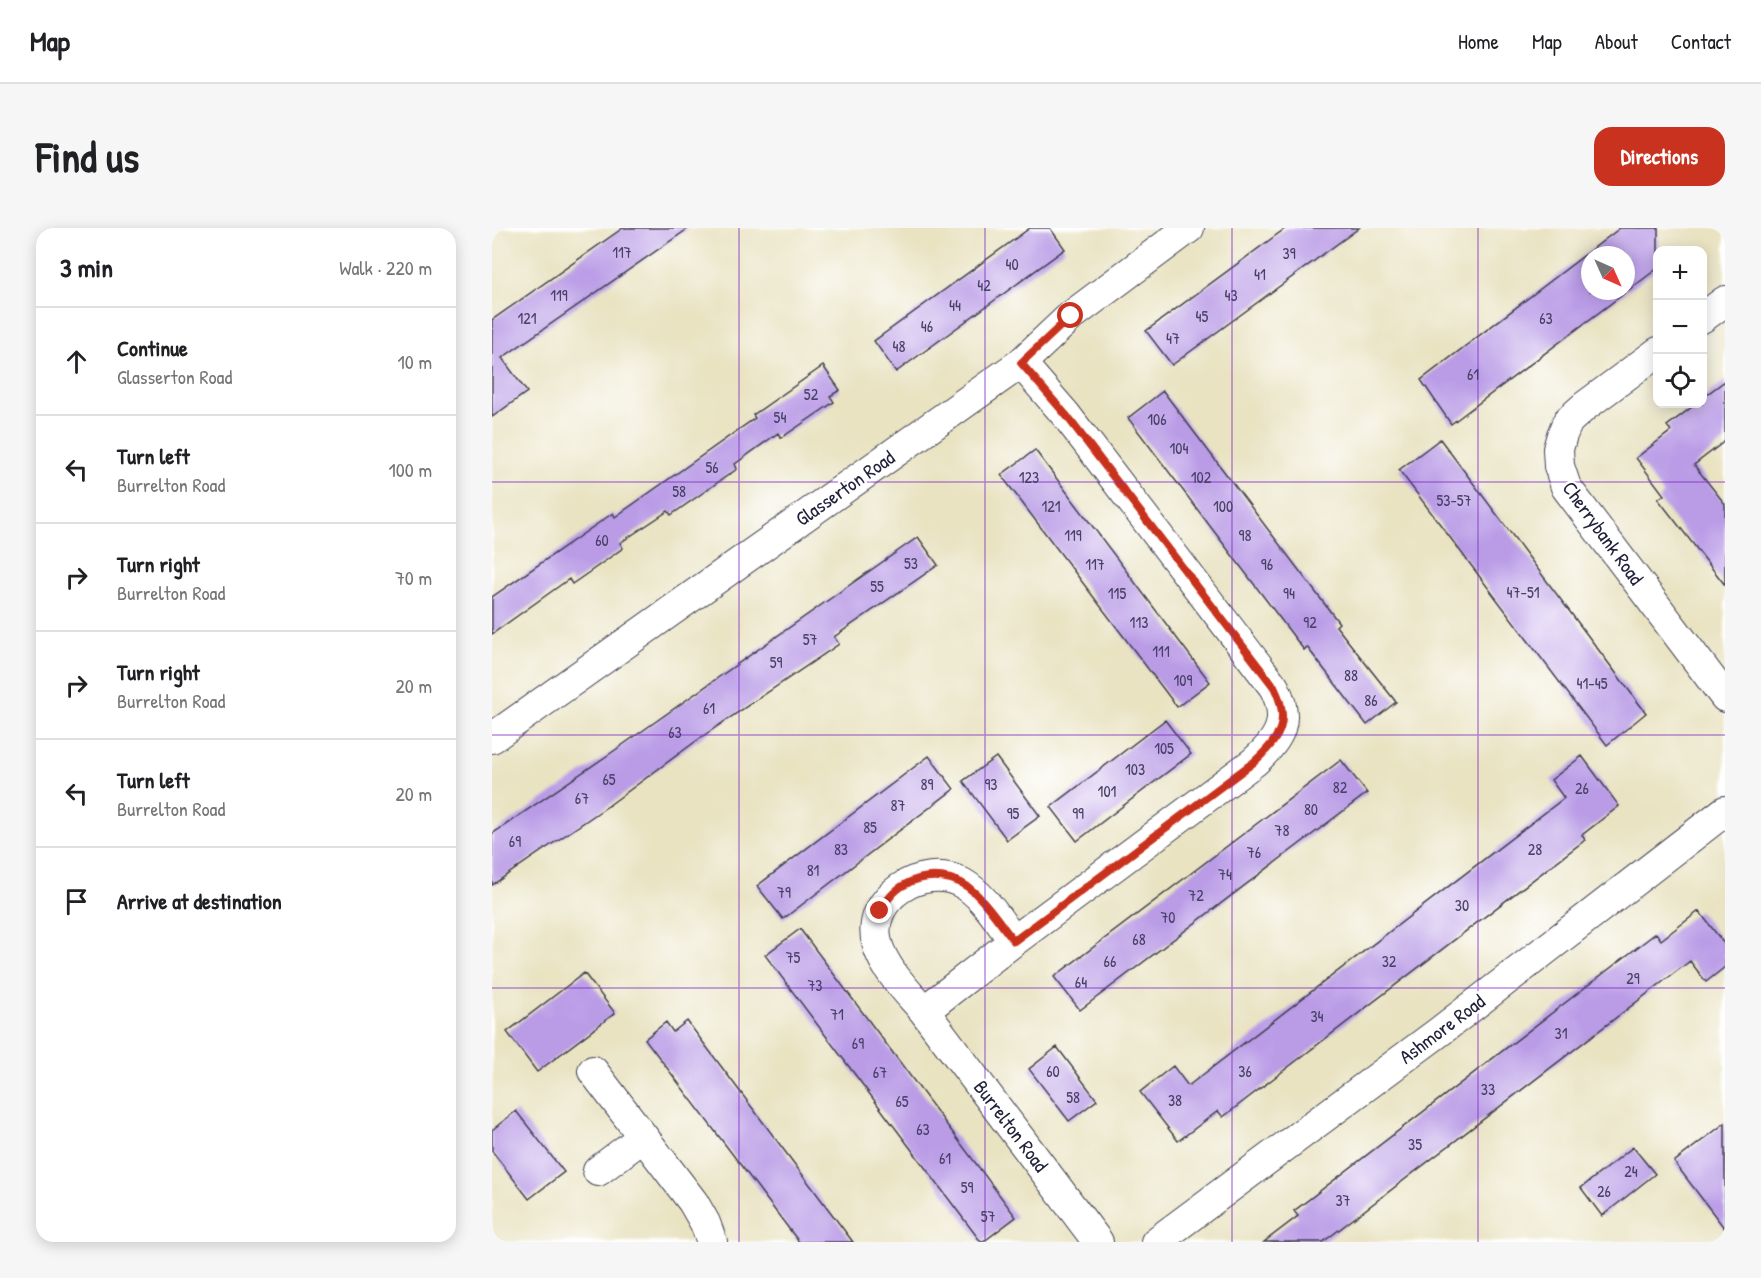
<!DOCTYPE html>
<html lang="en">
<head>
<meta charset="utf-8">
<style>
  body { margin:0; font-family:"Patrick Hand",sans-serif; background:#f6f6f6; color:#202124 }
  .controls { position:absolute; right:18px; top:18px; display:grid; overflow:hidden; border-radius:12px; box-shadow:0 3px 15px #0003 }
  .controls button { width:54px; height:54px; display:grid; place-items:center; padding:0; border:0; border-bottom:2px solid #e0e0e0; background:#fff; color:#202124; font:30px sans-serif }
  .compass { position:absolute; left:1089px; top:18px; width:54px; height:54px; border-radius:50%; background:#fff; box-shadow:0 3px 15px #0003; rotate:135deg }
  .stop { position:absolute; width:18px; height:18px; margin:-14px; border:4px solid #c8321e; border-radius:50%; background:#fff }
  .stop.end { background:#c8321e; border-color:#fff; box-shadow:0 2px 6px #0008 }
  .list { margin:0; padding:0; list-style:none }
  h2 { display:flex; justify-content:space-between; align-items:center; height:78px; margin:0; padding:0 24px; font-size:26px }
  h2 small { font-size:20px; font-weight:400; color:#757577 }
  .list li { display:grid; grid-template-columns:39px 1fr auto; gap:18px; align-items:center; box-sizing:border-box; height:108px; padding:0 24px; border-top:2px solid #e0e0e0 }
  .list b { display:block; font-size:22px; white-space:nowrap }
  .list p { margin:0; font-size:20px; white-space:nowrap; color:#757577 }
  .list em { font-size:20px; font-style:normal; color:#757577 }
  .icon { flex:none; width:33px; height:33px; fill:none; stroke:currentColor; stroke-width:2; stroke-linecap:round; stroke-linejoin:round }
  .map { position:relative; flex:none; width:1233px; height:1014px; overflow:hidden; border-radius:18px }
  header { display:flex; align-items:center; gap:36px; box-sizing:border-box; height:84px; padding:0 30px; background:#fff; border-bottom:2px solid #e0e0e0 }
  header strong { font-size:28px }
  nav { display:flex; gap:33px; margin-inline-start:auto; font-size:21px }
  .intro { display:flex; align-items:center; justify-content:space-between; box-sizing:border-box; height:144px; padding:0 36px }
  h1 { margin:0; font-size:42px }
  .button { padding:15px 27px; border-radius:18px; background:#c8321e; color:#fff; font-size:21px; font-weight:700 }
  main { display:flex; gap:36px; padding:0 36px }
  aside { flex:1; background:#fff; border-radius:18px; box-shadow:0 3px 15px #0003 }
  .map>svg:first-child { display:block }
  .building { fill:#b99be6; fill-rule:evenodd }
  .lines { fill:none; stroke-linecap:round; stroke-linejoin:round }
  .minor-casing { stroke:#403f4f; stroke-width:32 }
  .minor { stroke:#fff; stroke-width:30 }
  .route { stroke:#c8321e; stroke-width:8 }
  .grid { fill:none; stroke:#7b2cbf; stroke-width:1.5; stroke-opacity:0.55 }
  .labels { text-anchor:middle; stroke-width:5; stroke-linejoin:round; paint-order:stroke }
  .number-label { font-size:16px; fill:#484066 }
  .street-label { font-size:20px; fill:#22223b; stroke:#fff }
</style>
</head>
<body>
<header>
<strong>Map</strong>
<nav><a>Home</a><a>Map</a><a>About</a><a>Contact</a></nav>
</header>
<div class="intro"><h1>Find us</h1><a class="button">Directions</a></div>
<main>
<aside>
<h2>3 min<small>Walk · 220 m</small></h2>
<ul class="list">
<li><svg class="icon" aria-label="ahead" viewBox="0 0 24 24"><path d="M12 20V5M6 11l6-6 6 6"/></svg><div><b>Continue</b><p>Glasserton Road</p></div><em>10 m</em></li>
<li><svg class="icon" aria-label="left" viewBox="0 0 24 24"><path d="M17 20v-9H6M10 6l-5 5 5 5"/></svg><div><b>Turn left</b><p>Burrelton Road</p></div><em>100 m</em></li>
<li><svg class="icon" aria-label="right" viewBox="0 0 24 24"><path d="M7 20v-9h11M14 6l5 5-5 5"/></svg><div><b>Turn right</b><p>Burrelton Road</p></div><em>70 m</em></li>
<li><svg class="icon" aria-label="right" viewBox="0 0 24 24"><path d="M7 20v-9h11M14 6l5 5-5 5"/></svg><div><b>Turn right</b><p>Burrelton Road</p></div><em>20 m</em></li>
<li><svg class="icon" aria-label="left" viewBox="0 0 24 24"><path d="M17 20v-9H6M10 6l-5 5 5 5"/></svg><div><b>Turn left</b><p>Burrelton Road</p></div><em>20 m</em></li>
<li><svg class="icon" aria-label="arrive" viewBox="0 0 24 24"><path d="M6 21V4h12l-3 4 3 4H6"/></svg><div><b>Arrive at destination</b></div></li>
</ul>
</aside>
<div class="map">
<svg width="1233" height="1014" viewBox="0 0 1233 1014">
  <rect width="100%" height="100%" fill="#fff"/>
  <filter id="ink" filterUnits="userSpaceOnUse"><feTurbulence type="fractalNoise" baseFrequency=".0167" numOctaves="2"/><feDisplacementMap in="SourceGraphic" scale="12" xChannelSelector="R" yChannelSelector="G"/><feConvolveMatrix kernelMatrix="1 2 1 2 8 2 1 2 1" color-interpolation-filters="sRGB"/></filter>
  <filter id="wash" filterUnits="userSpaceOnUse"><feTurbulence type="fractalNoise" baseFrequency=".008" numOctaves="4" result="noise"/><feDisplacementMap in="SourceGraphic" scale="24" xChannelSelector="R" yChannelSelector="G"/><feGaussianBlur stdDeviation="1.35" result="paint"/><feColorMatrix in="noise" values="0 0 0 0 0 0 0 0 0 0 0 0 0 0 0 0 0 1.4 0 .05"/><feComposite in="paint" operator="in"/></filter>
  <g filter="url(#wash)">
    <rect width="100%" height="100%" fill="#e9e3c2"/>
    <g id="blocks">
      <path class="building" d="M 131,0 L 197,0 L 10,130 L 35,164 L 0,189 L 0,92 Z
        M 538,0 L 558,0 L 573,21 L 404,144 L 382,113 Z
        M 794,0 L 867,0 L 680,137 L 654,103 Z
        M 1128,0 L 1166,0 L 1166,40 L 959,196 L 929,152 ZM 1098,27 L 1134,27 L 1134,63 L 1098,63 Z
        M 331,138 L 348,162 L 338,168 L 342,174 L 289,210 L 286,205 L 243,236 L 245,241 L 179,287 L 176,283 L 128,315 L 131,320 L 106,338 L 80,356 L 77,351 L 0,406 L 0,369 L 121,285 L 123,289 L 263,190 L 261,187 Z
        M 1233,153 L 1233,213 L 1202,237 L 1233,276 L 1233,357 L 1166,271 L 1172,267 L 1144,230 L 1179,203 L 1175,198 L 1204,176 L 1210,176 L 1210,170 Z
        M 671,163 L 847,395 L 844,398 L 904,474 L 875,497 L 815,419 L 812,422 L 636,190 Z
        M 948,211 L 1154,485 L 1115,517 L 907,242 Z
        M 543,222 L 718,454 L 685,479 L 509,247 Z
        M 426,309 L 446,337 L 342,409 L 347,416 L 211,508 L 116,578 L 0,657 L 0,606 L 119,525 Z
        M 673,492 L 699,526 L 585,613 L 559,579 Z
        M 437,528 L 462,561 L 291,691 L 265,658 Z
        M 1090,528 L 1127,578 L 1090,607 L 1093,612 L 731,889 L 726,883 L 686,913 L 648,864 L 681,838 L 696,858 L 1072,570 L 1059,552 Z
        M 504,529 L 548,588 L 515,612 L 471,553 Z
        M 849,532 L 875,565 L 588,782 L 562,749 Z
        M 1207,683 L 1233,717 L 1233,739 L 1214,754 L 1198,733 L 831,1014 L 772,1014 L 806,988 L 802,983 L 1164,705 L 1169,712 Z
        M 308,701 L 524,989 L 491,1014 L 489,1014 L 273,727 Z
        M 92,745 L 123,785 L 45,844 L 15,804 Z
        M 195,793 L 361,1014 L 307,1014 L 153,811 L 174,794 L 181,804 Z
        M 565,819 L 605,872 L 577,893 L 537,841 Z
        M 24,883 L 72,944 L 37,971 L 0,923 L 0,902 Z
        M 1233,895 L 1233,1001 L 1182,934 Z
        M 1141,919 L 1163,946 L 1110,988 L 1089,960 Z"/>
    </g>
  </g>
  <g filter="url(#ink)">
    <use href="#blocks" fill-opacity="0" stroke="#403f4f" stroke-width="1.5"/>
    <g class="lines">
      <defs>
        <path id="minor" d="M 1210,90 L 1233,73
          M 1166,124 L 1093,178 L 1076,193 L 1070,207 L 1066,221 L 1067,238 L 1074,259 L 1233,469
          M 529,135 L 574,187 L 782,459 C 799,492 788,511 762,534 L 522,713 L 432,783 L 606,1014
          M 0,510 L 529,135 L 579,88 L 697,0
          M 432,783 C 415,763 392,741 385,715 C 373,670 431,634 470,655 C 492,667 507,694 522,713
          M 101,843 L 201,974 L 213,995 L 220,1014
          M 106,943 L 151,909
          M 664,1014 L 947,804 L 1233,583"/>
      </defs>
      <use href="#minor" class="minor-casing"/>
      <use href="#minor" class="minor"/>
    </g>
  </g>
  <g class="lines" filter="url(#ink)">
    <path class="route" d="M 388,683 C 395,672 402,662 414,656 C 436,644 465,647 483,665 C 498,679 509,697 522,713 L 762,534 C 788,511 799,493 782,459 L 574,187 L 529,135 L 579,88"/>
  </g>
  <path class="grid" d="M 247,0 L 247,1014M 493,0 L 493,1014M 740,0 L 740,1014M 986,0 L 986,1014M 0,254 L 1233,254M 0,507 L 1233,507M 0,760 L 1233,760"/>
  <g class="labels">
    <g class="number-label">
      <text x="130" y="30">117</text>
      <text x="797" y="31">39</text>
      <text x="520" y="42">40</text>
      <text x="768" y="52">41</text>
      <text x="492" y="63">42</text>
      <text x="67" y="73">119</text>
      <text x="739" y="73">43</text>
      <text x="463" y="83">44</text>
      <text x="710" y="94">45</text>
      <text x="35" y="96">121</text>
      <text x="1054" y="96">63</text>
      <text x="435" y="104">46</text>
      <text x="681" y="116">47</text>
      <text x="407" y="124">48</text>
      <text x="981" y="152">61</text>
      <text x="319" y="172">52</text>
      <text x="288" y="195">54</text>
      <text x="665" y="197">106</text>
      <text x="687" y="226">104</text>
      <text x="220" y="245">56</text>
      <text x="537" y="255">123</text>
      <text x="709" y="255">102</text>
      <text x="187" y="269">58</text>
      <text x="962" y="278">53-57</text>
      <text x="559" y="284">121</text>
      <text x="731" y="284">100</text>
      <text x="581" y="313">119</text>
      <text x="753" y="313">98</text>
      <text x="110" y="318">60</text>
      <text x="419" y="341">53</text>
      <text x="603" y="342">117</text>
      <text x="775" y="342">96</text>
      <text x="385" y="364">55</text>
      <text x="1031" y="370">47-51</text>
      <text x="625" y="371">115</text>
      <text x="797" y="371">94</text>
      <text x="647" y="400">113</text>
      <text x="818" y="400">92</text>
      <text x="318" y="417">57</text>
      <text x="669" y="429">111</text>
      <text x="284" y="440">59</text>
      <text x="859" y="453">88</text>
      <text x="691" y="458">109</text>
      <text x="1100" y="461">41-45</text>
      <text x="879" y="478">86</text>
      <text x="217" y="486">61</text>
      <text x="183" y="510">63</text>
      <text x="672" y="526">105</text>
      <text x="643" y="547">103</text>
      <text x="117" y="557">65</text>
      <text x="435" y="562">89</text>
      <text x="499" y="562">93</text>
      <text x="848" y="565">82</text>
      <text x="1090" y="566">26</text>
      <text x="615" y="569">101</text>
      <text x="90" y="576">67</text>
      <text x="406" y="583">87</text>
      <text x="819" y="587">80</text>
      <text x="521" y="591">95</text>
      <text x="586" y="591">99</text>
      <text x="378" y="605">85</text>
      <text x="790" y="608">78</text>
      <text x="23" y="619">69</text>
      <text x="349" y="627">83</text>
      <text x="1043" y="627">28</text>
      <text x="762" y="630">76</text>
      <text x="321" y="648">81</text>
      <text x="733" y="652">74</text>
      <text x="292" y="670">79</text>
      <text x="704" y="673">72</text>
      <text x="970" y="683">30</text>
      <text x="676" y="695">70</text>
      <text x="647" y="717">68</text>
      <text x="301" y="735">75</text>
      <text x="618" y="739">66</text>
      <text x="897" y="739">32</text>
      <text x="1141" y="756">29</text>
      <text x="589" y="760">64</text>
      <text x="323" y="763">73</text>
      <text x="345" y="792">71</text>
      <text x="825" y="794">34</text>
      <text x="1069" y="811">31</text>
      <text x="366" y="821">69</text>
      <text x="561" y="849">60</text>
      <text x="753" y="849">36</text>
      <text x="388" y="850">67</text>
      <text x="996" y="867">33</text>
      <text x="581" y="875">58</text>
      <text x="683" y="878">38</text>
      <text x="410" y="879">65</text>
      <text x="431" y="907">63</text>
      <text x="923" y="922">35</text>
      <text x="453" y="936">61</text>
      <text x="1139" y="949">24</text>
      <text x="475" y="965">59</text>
      <text x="1112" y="969">26</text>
      <text x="851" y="978">37</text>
      <text x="496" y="994">57</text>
    </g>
    <g class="street-label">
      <text transform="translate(353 260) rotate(-35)" y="7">Glasserton Road</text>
      <text transform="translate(1111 305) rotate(54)" y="7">Cherrybank Road</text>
      <text transform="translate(950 801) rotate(-37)" y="7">Ashmore Road</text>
      <text transform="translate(519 898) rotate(53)" y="7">Burrelton Road</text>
    </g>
  </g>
</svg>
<div class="controls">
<button>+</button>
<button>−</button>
<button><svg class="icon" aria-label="locate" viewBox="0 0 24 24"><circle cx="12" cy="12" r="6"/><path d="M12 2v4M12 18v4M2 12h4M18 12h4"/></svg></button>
</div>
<svg class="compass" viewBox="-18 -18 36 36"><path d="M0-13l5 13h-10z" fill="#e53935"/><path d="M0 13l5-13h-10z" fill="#757577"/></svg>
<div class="stop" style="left:579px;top:88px"></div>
<div class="stop end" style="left:388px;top:683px"></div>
</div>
</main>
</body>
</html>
